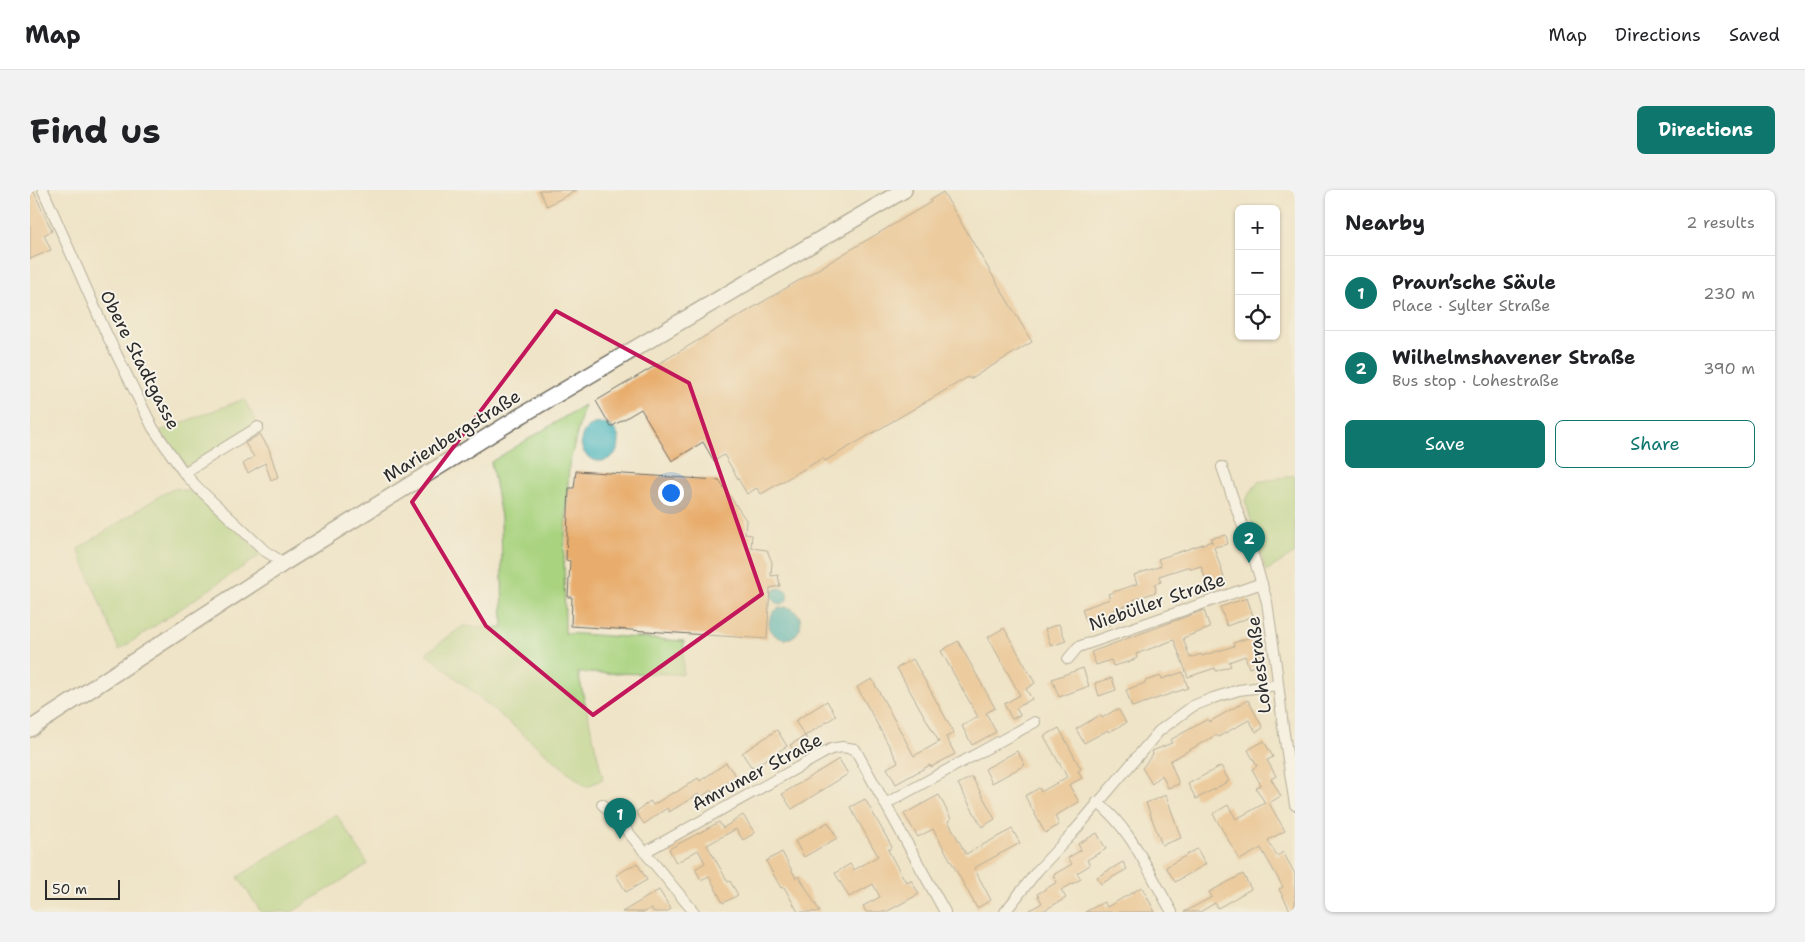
<!DOCTYPE html>
<html lang="en">
<head>
<meta charset="utf-8">
<style>
  body { margin:0; font-family:"Shantell Sans",sans-serif; background:#f2f2f2; color:#202124 }
  .controls { position:absolute; right:15px; top:15px; display:grid; overflow:hidden; border-radius:8px; box-shadow:0 1px 4px #0004 }
  .controls button { width:45px; height:45px; display:grid; place-items:center; padding:0; border:0; border-bottom:1px solid #e0e0e0; background:#fff; color:#202124; font:25px sans-serif }
  .scale { position:absolute; left:15px; bottom:12px; width:75px; box-sizing:border-box; padding-left:5px; border:2px solid #2b2b2b; border-top:0; font-size:14px; line-height:18px; white-space:nowrap; color:#2b2b2b; -webkit-text-stroke:4px #f7f3e8; paint-order:stroke }
  .you { position:absolute; left:640px; top:302px; width:18px; height:18px; margin:-12px; border:4px solid #fff; border-radius:50%; background:#1a73e8; box-shadow:0 0 0 8px #1a73e833 }
  .badge { display:grid; place-items:center; width:32px; height:32px; border-radius:50%; background:#0f766e; color:#fff; font-size:16px; font-weight:700 }
  .pin { position:absolute; translate:-50% -41px; filter:drop-shadow(0 1px 2px #0008) }
  .pin::after { content:''; position:absolute; top:26px; width:18px; height:15px; background:inherit; clip-path:polygon(0 0,100% 0,50% 100%) }
  .list { margin:0; padding:0; list-style:none }
  h2 { display:flex; justify-content:space-between; align-items:center; height:65px; margin:0; padding:0 20px; font-size:21px }
  h2 small { font-size:16px; font-weight:400; color:#757577 }
  .list li { display:grid; grid-template-columns:32px 1fr auto; gap:15px; align-items:center; box-sizing:border-box; height:75px; padding:0 20px; border-top:1px solid #e0e0e0 }
  .list b { display:block; font-size:19px; white-space:nowrap }
  .list p { margin:0; font-size:16px; white-space:nowrap; color:#757577 }
  .list em { font-size:16px; font-style:normal; color:#757577 }
  .actions { display:flex; gap:10px; padding:15px 20px }
  .actions a { flex:1; padding:11px 0; border:1px solid #0f766e; border-radius:8px; text-align:center; font-size:18px; color:#0f766e }
  .actions .main { background:#0f766e; color:#fff }
  .icon { flex:none; width:28px; height:28px; fill:none; stroke:currentColor; stroke-width:2; stroke-linecap:round; stroke-linejoin:round }
  .map { position:relative; flex:none; width:1265px; height:722px; overflow:hidden; border-radius:8px }
  header { display:flex; align-items:center; gap:30px; box-sizing:border-box; height:70px; padding:0 25px; background:#fff; border-bottom:1px solid #e0e0e0 }
  header strong { font-size:24px }
  nav { display:flex; gap:28px; margin-inline-start:auto; font-size:18px }
  .intro { display:flex; align-items:center; justify-content:space-between; box-sizing:border-box; height:120px; padding:0 30px }
  h1 { margin:0; font-size:35px }
  .button { padding:12px 22px; border-radius:8px; background:#0f766e; color:#fff; font-size:18px; font-weight:700 }
  main { display:flex; gap:30px; padding:0 30px }
  aside { flex:1; background:#fff; border-radius:8px; box-shadow:0 1px 4px #0004 }
  .map>svg:first-child { display:block }
  .green { fill:#a9d37f; stroke:#6a7f55 }
  .water { fill:#41b1ba; stroke:#366e72 }
  .building { fill:#e8ad6d }
  .lines { fill:none; stroke-linecap:round; stroke-linejoin:round }
  .street-casing { stroke:#706c62; stroke-width:12 }
  .secondary-casing { stroke:#706c62; stroke-width:18 }
  .street { stroke:#fff; stroke-width:10 }
  .secondary { stroke:#fff; stroke-width:15 }
  .marked { fill:none; stroke:#c2185b; stroke-width:4; stroke-linejoin:round }
  .labels { text-anchor:middle; stroke-width:4; stroke-linejoin:round; paint-order:stroke }
  .street-label { font-size:18px; fill:#2b2b2b; stroke:#f7f3e8 }
</style>
</head>
<body>
<header>
<strong>Map</strong>
<nav><a>Map</a><a>Directions</a><a>Saved</a></nav>
</header>
<div class="intro"><h1>Find us</h1><a class="button">Directions</a></div>
<main>
<div class="map">
<svg width="1265" height="722" viewBox="0 0 1265 722">
  <rect width="100%" height="100%" fill="#f7f3e8"/>
  <filter id="ink" filterUnits="userSpaceOnUse"><feTurbulence type="fractalNoise" baseFrequency=".02" numOctaves="2"/><feDisplacementMap in="SourceGraphic" scale="10" xChannelSelector="R" yChannelSelector="G"/><feConvolveMatrix kernelMatrix="1 2 1 2 8 2 1 2 1" color-interpolation-filters="sRGB"/></filter>
  <filter id="wash" filterUnits="userSpaceOnUse"><feTurbulence type="fractalNoise" baseFrequency=".0096" numOctaves="4" result="noise"/><feDisplacementMap in="SourceGraphic" scale="20" xChannelSelector="R" yChannelSelector="G"/><feGaussianBlur stdDeviation="1.12" result="paint"/><feColorMatrix in="noise" values="0 0 0 0 0 0 0 0 0 0 0 0 0 0 0 0 0 1.4 0 .05"/><feComposite in="paint" operator="in"/></filter>
  <g filter="url(#wash)">
    <rect width="100%" height="100%" fill="#efe4c7"/>
    <path class="green" d="M 214,209 L 227,233 L 157,277 L 130,241 Z
      M 554,215 L 539,276 L 534,365 L 535,443 L 654,451 L 653,484 L 548,483 L 573,589 L 556,597 L 396,463 L 433,436 L 473,438 L 471,327 L 461,272 Z
      M 1265,285 L 1265,363 L 1236,381 L 1215,310 L 1228,292 Z
      M 146,298 L 168,304 L 232,364 L 89,460 L 48,359 L 131,305 Z
      M 306,624 L 338,674 L 262,722 L 231,722 L 208,687 Z"/>
    <path class="water" d="M551 252a19 19 0 1 1 38 0a19 19 0 1 1-38 0Z
      M742 406a8 8 0 1 1 16 0a8 8 0 1 1-16 0Z
      M739 433a16 16 0 1 1 32 0a16 16 0 1 1-32 0Z"/>
    <g id="blocks">
      <path class="building" d="M 0,0 L 3,0 L 22,41 L 14,45 L 21,60 L 0,69 Z
        M 509,0 L 547,0 L 517,16 Z
        M 913,2 L 1002,152 L 940,189 L 938,187 L 795,271 L 793,268 L 731,304 L 727,298 L 717,304 L 694,265 L 684,271 L 673,252 L 642,271 L 611,219 L 581,237 L 566,211 L 901,12 L 900,10 Z
        M 230,244 L 239,259 L 248,287 L 241,290 L 235,273 L 218,283 L 213,274 L 224,267 L 215,253 Z
        M 546,281 L 689,290 L 716,330 L 715,344 L 722,345 L 721,358 L 737,360 L 742,372 L 741,386 L 748,385 L 750,396 L 740,398 L 737,449 L 541,436 L 542,407 L 538,407 L 540,371 L 536,370 L 539,298 L 544,298 Z
        M 1196,345 L 1198,354 L 1184,357 L 1196,394 L 1179,399 L 1171,376 L 1161,379 L 1160,377 L 1157,377 L 1129,386 L 1131,392 L 1125,394 L 1126,402 L 1103,410 L 1104,413 L 1081,421 L 1084,433 L 1075,436 L 1073,429 L 1057,434 L 1052,419 L 1080,409 L 1078,404 L 1107,394 L 1104,385 L 1131,376 L 1128,369 L 1182,351 L 1182,353 L 1181,348 Z
        M 1217,408 L 1223,426 L 1197,436 L 1190,417 Z
        M 1174,420 L 1180,438 L 1153,448 L 1160,468 L 1171,464 L 1172,466 L 1204,456 L 1203,453 L 1224,446 L 1233,473 L 1219,478 L 1215,466 L 1199,472 L 1201,476 L 1186,481 L 1185,478 L 1158,487 L 1144,450 L 1106,464 L 1107,468 L 1098,472 L 1083,476 L 1081,470 L 1066,475 L 1061,462 Z
        M 1029,434 L 1036,451 L 1021,456 L 1015,439 Z
        M 974,438 L 1005,493 L 996,499 L 1002,509 L 986,518 L 990,525 L 982,529 L 974,514 L 990,505 L 958,447 Z
        M 928,451 L 965,518 L 956,523 L 966,542 L 942,555 L 932,536 L 948,527 L 911,461 Z
        M 883,469 L 924,543 L 916,547 L 925,564 L 901,577 L 900,575 L 866,594 L 857,578 L 868,572 L 827,497 L 842,489 L 884,566 L 909,552 L 867,478 Z
        M 1053,478 L 1059,496 L 1029,507 L 1022,489 Z
        M 1153,482 L 1158,498 L 1102,517 L 1096,500 L 1115,493 L 1115,491 L 1131,486 L 1132,489 Z
        M 1082,488 L 1086,500 L 1069,506 L 1065,493 Z
        M 1218,510 L 1233,538 L 1226,542 L 1219,530 L 1188,547 L 1186,545 L 1140,571 L 1149,594 L 1138,598 L 1132,585 L 1122,594 L 1112,578 L 1123,564 L 1122,561 L 1142,553 L 1140,550 L 1178,529 L 1179,532 Z
        M 797,511 L 806,526 L 775,546 L 765,531 Z
        M 1085,520 L 1089,520 L 1096,533 L 1079,542 L 1078,540 L 1054,553 L 1046,539 L 1070,525 L 1072,528 Z
        M 1029,538 L 1051,579 L 1048,581 L 1052,588 L 1039,595 L 1049,612 L 1025,626 L 1029,635 L 1015,643 L 995,606 L 1009,598 L 1011,602 L 1037,587 L 1014,546 Z
        M 747,540 L 757,556 L 722,578 L 712,563 Z
        M 775,546 L 779,553 L 765,562 L 760,555 Z
        M 1234,551 L 1243,567 L 1237,570 L 1246,586 L 1241,589 L 1251,606 L 1239,613 L 1255,641 L 1238,650 L 1247,666 L 1253,662 L 1265,684 L 1265,722 L 1261,722 L 1249,699 L 1253,697 L 1231,658 L 1210,670 L 1183,624 L 1198,615 L 1206,629 L 1235,613 L 1226,598 L 1231,595 L 1222,579 L 1227,576 L 1218,560 Z
        M 987,561 L 995,575 L 962,593 L 955,579 Z
        M 809,569 L 818,584 L 762,619 L 752,604 Z
        M 696,573 L 706,586 L 690,598 L 692,601 L 685,606 L 681,600 L 671,607 L 669,604 L 639,622 L 637,618 L 614,634 L 606,622 L 620,611 L 623,615 L 644,602 L 645,603 L 668,588 L 670,591 Z
        M 1191,576 L 1199,591 L 1166,609 L 1158,594 Z
        M 942,587 L 965,629 L 952,637 L 928,594 Z
        M 909,605 L 921,629 L 918,631 L 936,664 L 982,639 L 990,653 L 944,678 L 961,710 L 947,718 L 903,639 L 888,647 L 874,624 Z
        M 1136,605 L 1151,648 L 1132,655 L 1116,613 Z
        M 835,609 L 862,657 L 858,660 L 865,673 L 876,692 L 881,690 L 889,704 L 856,722 L 836,722 L 833,716 L 850,707 L 843,694 L 819,707 L 805,683 L 820,674 L 824,680 L 848,666 L 820,617 Z
        M 713,625 L 725,643 L 713,650 L 706,639 L 677,655 L 698,692 L 700,691 L 708,705 L 693,713 L 679,686 L 671,690 L 665,679 L 675,673 L 668,660 L 646,673 L 639,659 L 689,632 L 693,638 Z
        M 798,632 L 807,648 L 774,667 L 765,651 Z
        M 1067,643 L 1076,659 L 1057,670 L 1060,675 L 1047,683 L 1051,689 L 1031,700 L 1036,708 L 1011,722 L 996,722 L 1012,713 L 1007,704 L 1027,692 L 1023,685 L 1042,674 L 1038,668 L 1051,660 L 1048,654 Z
        M 1167,659 L 1176,674 L 1145,692 L 1136,677 Z
        M 752,662 L 766,688 L 769,686 L 790,722 L 768,722 L 754,697 L 751,698 L 736,671 Z
        M 1093,672 L 1097,679 L 1071,694 L 1067,687 Z
        M 607,673 L 617,690 L 596,702 L 586,685 Z
        M 1213,684 L 1221,699 L 1188,718 L 1185,713 L 1170,722 L 1154,722 L 1182,707 L 1179,702 Z
        M 1112,697 L 1125,722 L 1055,722 L 1074,712 L 1077,717 Z
        M 629,700 L 641,719 L 636,722 L 624,722 L 621,718 L 615,722 L 592,722 Z"/>
    </g>
  </g>
  <g filter="url(#ink)">
    <use href="#blocks" fill-opacity="0" stroke="#706c62" stroke-width="1"/>
    <g class="lines">
      <defs>
        <path id="street" d="M 13,0 L 76,143 L 123,238 L 154,283 L 169,299 L 235,361 L 254,373
          M 1192,277 L 1225,371 L 1237,412 L 1246,475 L 1253,537 L 1265,615
          M 154,283 L 228,237
          M 1038,469 L 1048,457 L 1232,393
          M 1067,612 C 1102,639 1120,685 1142,722
          M 572,614 L 589,631 L 664,722
          M 855,614 L 1005,532
          M 615,662 L 801,559 L 812,557 L 825,559 L 915,722
          M 975,722 L 1008,680 L 1041,645 L 1129,541 L 1163,516 L 1183,508 L 1209,500 L 1248,495"/>
        <path id="secondary" d="M 0,539 L 254,373 L 492,225 L 874,0"/>
      </defs>
      <use href="#street" class="street-casing"/>
      <use href="#secondary" class="secondary-casing"/>
      <use href="#street" class="street"/>
      <use href="#secondary" class="secondary"/>
    </g>
  </g>
  <path d="M0 0H1265V722H0ZM 526,121 L 659,193 L 732,404 L 563,525 L 456,436 L 382,312 Z" fill="#efe4c7" fill-opacity=".55" fill-rule="evenodd"/>
  <path class="marked" d="M 526,121 L 659,193 L 732,404 L 563,525 L 456,436 L 382,312 Z"/>
  <g class="labels">
    <g class="street-label">
      <text transform="translate(110 170) rotate(63)" y="6">Obere Stadtgasse</text>
      <text transform="translate(422 246) rotate(-32)" y="6">Marienbergstraße</text>
      <text transform="translate(1127 412) rotate(-19)" y="6">Niebüller Straße</text>
      <text transform="translate(1229 475) rotate(-97)" y="6">Lohestraße</text>
      <text transform="translate(727 582) rotate(-28)" y="6">Amrumer Straße</text>
    </g>
  </g>
</svg>
<div class="controls">
<button>+</button>
<button>−</button>
<button><svg class="icon" aria-label="locate" viewBox="0 0 24 24"><circle cx="12" cy="12" r="6"/><path d="M12 2v4M12 18v4M2 12h4M18 12h4"/></svg></button>
</div>
<div class="scale">50 m</div>
<div class="you"></div>
<div class="pin badge" style="left:590px;top:649px">1</div>
<div class="pin badge" style="left:1219px;top:373px">2</div>
</div>
<aside>
<h2>Nearby<small>2 results</small></h2>
<ul class="list">
<li><span class="badge">1</span><div><b>Praun’sche Säule</b><p>Place · Sylter Straße</p></div><em>230 m</em></li>
<li><span class="badge">2</span><div><b>Wilhelmshavener Straße</b><p>Bus stop · Lohestraße</p></div><em>390 m</em></li>
</ul>
<div class="actions"><a class="main">Save</a><a>Share</a></div>
</aside>
</main>
</body>
</html>
